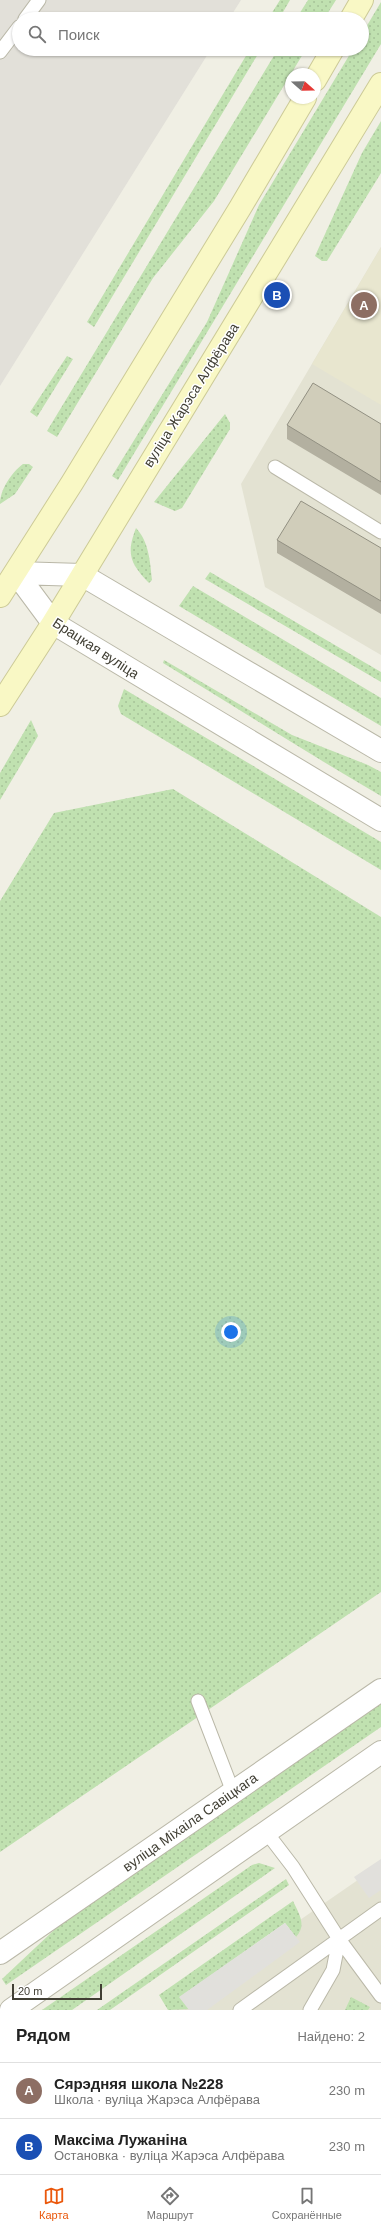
<!DOCTYPE html>
<html lang="ru">
<head>
<meta charset="utf-8">
<style>
  body { margin:0; font-family:Arial,sans-serif; background:#f2f2f2; color:#222 }
  .compass { position:absolute; left:285px; top:68px; width:36px; height:36px; border-radius:50%; background:#fff; box-shadow:0 1px 3px #0004; rotate:110deg }
  .scale { position:absolute; left:12px; bottom:10px; width:90px; box-sizing:border-box; padding-left:4px; border:2px solid #413f34; border-top:0; font-size:11px; line-height:14px; white-space:nowrap; color:#413f34; -webkit-text-stroke:3px #fff; paint-order:stroke }
  .you { position:absolute; left:231px; top:1332px; width:14px; height:14px; margin:-10px; border:3px solid #fff; border-radius:50%; background:#1a73e8; box-shadow:0 0 0 6px #1a73e833 }
  .badge { display:grid; place-items:center; width:26px; height:26px; border-radius:50%; background:#ea580c; color:#fff; font-size:13px; font-weight:700 }
  .pin { position:absolute; translate:-50% -50%; border:2px solid #fff; box-shadow:0 1px 4px #0006 }
  .list { margin:0; padding:0; list-style:none }
  h2 { display:flex; justify-content:space-between; align-items:center; height:52px; margin:0; padding:0 16px; font-size:17px }
  h2 small { font-size:13px; font-weight:400; color:#767676 }
  .list li { display:grid; grid-template-columns:26px 1fr auto; gap:12px; align-items:center; box-sizing:border-box; height:56px; padding:0 16px; border-top:1px solid #e0e0e0 }
  .list b { display:block; font-size:15px; white-space:nowrap }
  .list p { margin:0; font-size:13px; white-space:nowrap; color:#767676 }
  .list em { font-size:13px; font-style:normal; color:#767676 }
  .icon { flex:none; width:22px; height:22px; fill:none; stroke:currentColor; stroke-width:2; stroke-linecap:round; stroke-linejoin:round }
  .map { position:relative; flex:none; width:381px; height:2010px; overflow:hidden }
  .search { position:absolute; background:#fff; box-shadow:0 1px 3px #0004; left:12px; right:12px; top:12px; height:44px; display:flex; align-items:center; gap:10px; box-sizing:border-box; padding:0 14px; border-radius:22px; color:#767676; font-size:15px }
  .sheet { height:164px; background:#fff }
  nav { display:flex; justify-content:space-around; align-items:center; box-sizing:border-box; height:56px; border-top:1px solid #e0e0e0; background:#fff; font-size:11px; color:#767676 }
  nav a { display:grid; justify-items:center; gap:2px }
  nav .on { color:#ea580c }
  .map>svg:first-child { display:block }
  .residential { fill:#e3e2d2 }
  .industrial { fill:#e2e0d9 }
  .education { fill:#e8e6cf }
  .grass { fill:url(#grass-dots) }
  .parking { fill:#e1e0dc }
  .lines { fill:none; stroke-linecap:round; stroke-linejoin:round }
  .service-casing { stroke:#bab8a8; stroke-width:15 }
  .tertiary-casing { stroke:#bab8a8; stroke-width:24 }
  .secondary-casing { stroke:#ccca97; stroke-width:24 }
  .service { stroke:#fff; stroke-width:13 }
  .tertiary { stroke:#fff; stroke-width:22 }
  .secondary { stroke:#f9f8c5; stroke-width:22 }
  .wall { fill:#b3b0a0 }
  .building { fill:#d0cdba; stroke:#929082 }
  .labels { text-anchor:middle; stroke-width:3; stroke-linejoin:round; paint-order:stroke }
  .street-label { font-size:14px; fill:#413f34; stroke:#fff }
</style>
</head>
<body>
<div class="map">
<svg width="381" height="2010" viewBox="0 0 381 2010">
  <defs>
    <pattern id="grass-dots" width="8" height="8" patternUnits="userSpaceOnUse"><rect width="8" height="8" fill="#c0e1b0"/><path d="M2 2h.1M6 6h.1" fill="none" stroke="#a6c298" stroke-width="1.8" stroke-linecap="round"/></pattern>
  </defs>
  <rect width="100%" height="100%" fill="#f0efe4"/>
  <path class="residential" d="M 381,247 L 381,655 L 265,587 L 241,484 Z
    M 381,1864 L 381,2010 L 169,2010 L 226,1971 Z"/>
  <path class="industrial" d="M 0,0 L 241,0 L 229,19 L 19,19 L 19,49 L 211,49 L 0,386 Z"/>
  <path class="education" d="M 381,247 L 381,405 L 312,364 Z"/>
  <path class="grass" d="M 280,0 L 290,0 L 279,19 L 268,19 Z
    M 308,0 L 336,0 L 324,19 L 296,19 Z
    M 381,2 L 381,44 L 118,480 L 112,476 L 207,322 L 259,205 L 353,49 L 362,49 L 362,34 Z
    M 250,49 L 261,49 L 94,327 L 87,322 Z
    M 278,49 L 306,49 L 214,201 L 153,278 L 57,437 L 47,431 Z
    M 381,121 L 381,173 L 327,261 L 322,261 L 315,256 L 362,153 Z
    M 67,356 L 73,359 L 37,417 L 30,412 Z
    M 225,414 L 230,423 L 230,429 L 182,508 L 175,511 L 154,502 Z
    M 23,464 L 29,464 L 33,467 L 15,494 L 0,504 C 0,490 11,473 23,464 Z
    M 136,528 C 149,542 150,561 152,580 L 149,583 C 130,563 126,554 136,528 Z
    M 210,572 L 381,672 L 381,682 L 205,579 Z
    M 193,586 L 381,698 L 381,726 L 179,606 Z
    M 164,660 L 292,735 L 368,765 L 381,772 L 381,796 C 307,753 236,707 163,663 Z
    M 124,689 L 381,842 L 381,870 L 121,714 L 118,706 Z
    M 31,720 L 38,736 L 0,800 L 0,773 Z
    M 173,789 L 381,917 L 381,1592 L 0,1852 L 0,901 L 54,813 Z
    M 381,1702 L 381,1727 L 6,1985 L 2,1979 L 69,1916 Z
    M 259,1863 L 275,1868 L 72,2010 L 42,2010 L 252,1865 Z
    M 286,1879 L 289,1885 L 110,2010 L 97,2010 Z
    M 293,1901 C 299,1914 307,1925 296,1937 L 285,1923 L 180,1997 L 189,2009 L 168,2010 L 159,1995 Z
    M 351,1997 L 370,2007 L 368,2010 L 345,2010 Z"/>
  <path class="parking" d="M 381,1859 L 381,1890 L 369,1898 L 354,1877 Z
    M 285,1923 L 300,1942 L 207,2010 L 189,2010 L 179,1997 Z"/>
  <g class="lines">
    <defs>
      <path id="service" d="M 25,19 L 39,0
        M 0,52 L 19,27
        M 275,467 L 381,532
        M 198,1701 L 233,1792
        M 267,1833 L 293,1867 L 339,1939 L 381,1996
        M 240,2010 L 381,1909
        M 310,2010 L 333,1970 L 339,1939"/>
      <path id="tertiary" d="M 16,573 L 53,623 L 381,820
        M 16,573 L 82,575 L 381,751
        M 0,1953 L 381,1690
        M 11,2010 L 381,1752"/>
      <path id="secondary" d="M 351,19 L 362,0
        M 315,80 L 333,49
        M 0,596 L 72,483 L 240,208 L 305,98
        M 0,705 L 53,623 L 381,84"/>
    </defs>
    <use href="#service" class="service-casing"/>
    <use href="#tertiary" class="tertiary-casing"/>
    <use href="#secondary" class="secondary-casing"/>
    <use href="#service" class="service"/>
    <use href="#tertiary" class="tertiary"/>
    <use href="#secondary" class="secondary"/>
  </g>
  <path class="wall" d="M 381,424 L 381,495 L 287,439 L 287,425 Z
    M 277,540 L 381,548 L 381,614 L 277,553 Z"/>
  <path class="building" d="M 313,383 L 381,424 L 381,482 L 287,425 Z
    M 301,501 L 381,548 L 381,601 L 277,540 Z"/>
  <g class="labels">
    <g class="street-label">
      <text transform="translate(191 395) rotate(-58)" y="5">вуліца Жарэса Алфёрава</text>
      <text transform="translate(96 648) rotate(33)" y="5">Брацкая вуліца</text>
      <text transform="translate(190 1822) rotate(-35)" y="5">вуліца Міхаіла Савіцкага</text>
    </g>
  </g>
</svg>
<svg class="compass" viewBox="-18 -18 36 36"><path d="M0-13l5 13h-10z" fill="#e53935"/><path d="M0 13l5-13h-10z" fill="#767676"/></svg>
<div class="scale">20 m</div>
<div class="you"></div>
<div class="pin badge" style="left:364px;top:305px;background:#8d6e63">A</div>
<div class="pin badge" style="left:277px;top:295px;background:#1a4fb4">B</div>
<div class="search"><svg class="icon" aria-label="search" viewBox="0 0 24 24"><circle cx="10" cy="10" r="6"/><path d="M15 15l6 6"/></svg>Поиск</div>
</div>
<section class="sheet">
<h2>Рядом<small>Найдено: 2</small></h2>
<ul class="list">
<li><span class="badge" style="background:#8d6e63">A</span><div><b>Сярэдняя школа №228</b><p>Школа · вуліца Жарэса Алфёрава</p></div><em>230 m</em></li>
<li><span class="badge" style="background:#1a4fb4">B</span><div><b>Максіма Лужаніна</b><p>Остановка · вуліца Жарэса Алфёрава</p></div><em>230 m</em></li>
</ul>
</section>
<nav>
<a class="on"><svg class="icon" aria-label="map" viewBox="0 0 24 24"><path d="M3 6l6-2 6 2 6-2v14l-6 2-6-2-6 2zM9 4v14M15 6v14"/></svg>Карта</a>
<a><svg class="icon" aria-label="directions" viewBox="0 0 24 24"><path d="M12 3l9 9-9 9-9-9zM9 14v-3h6M13 9l2 2-2 2"/></svg>Маршрут</a>
<a><svg class="icon" aria-label="saved" viewBox="0 0 24 24"><path d="M7 4h10v16l-5-4-5 4z"/></svg>Сохранённые</a>
</nav>
</body>
</html>
